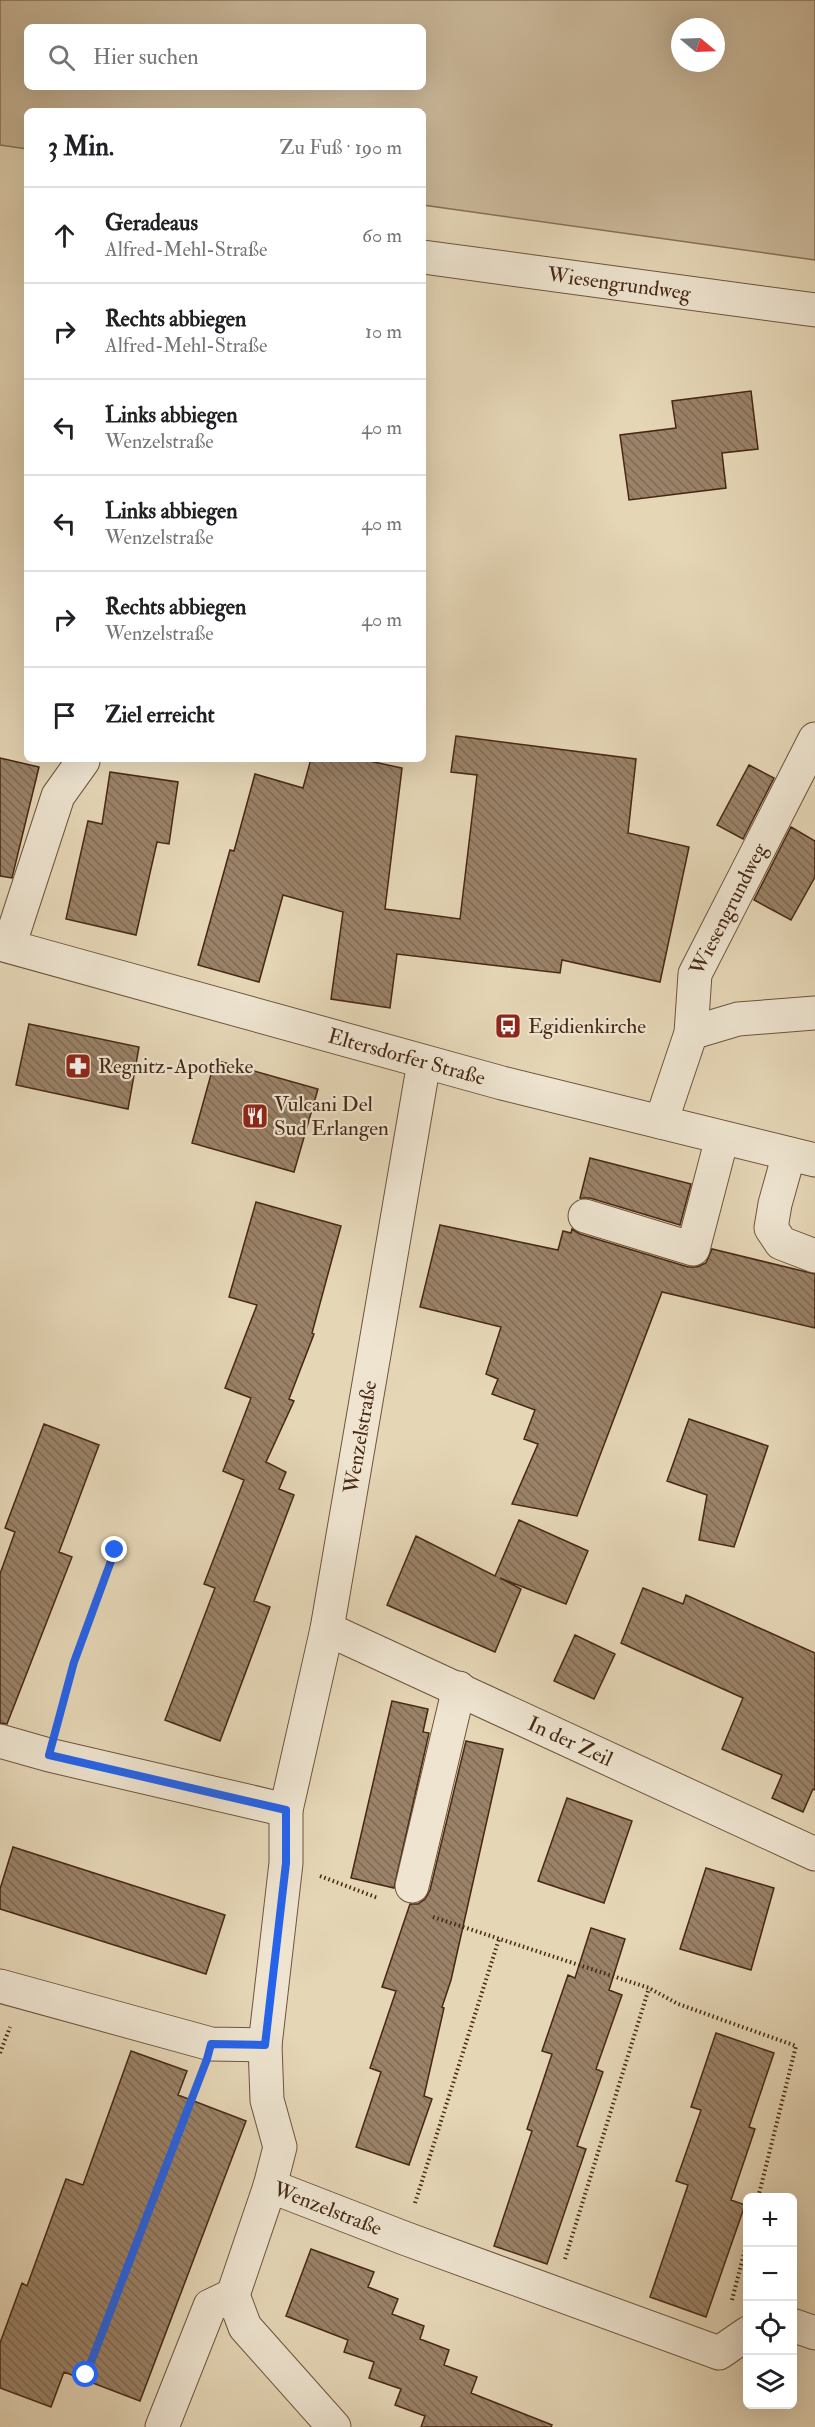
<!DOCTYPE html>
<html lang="de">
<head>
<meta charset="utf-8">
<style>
  body { margin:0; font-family:"IM FELL Double Pica",serif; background:#f2f2f2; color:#202124 }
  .controls { position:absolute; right:18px; bottom:18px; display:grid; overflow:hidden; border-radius:9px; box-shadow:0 6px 24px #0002 }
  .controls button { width:54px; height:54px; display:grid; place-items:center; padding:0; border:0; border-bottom:2px solid #e0e0e0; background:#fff; color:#202124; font:30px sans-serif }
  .compass { position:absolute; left:671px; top:18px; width:54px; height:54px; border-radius:50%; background:#fff; box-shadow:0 6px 24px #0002; rotate:109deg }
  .stop { position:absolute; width:18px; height:18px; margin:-14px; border:4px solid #2563eb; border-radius:50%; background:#fff }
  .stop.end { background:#2563eb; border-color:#fff; box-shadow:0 2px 6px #0008 }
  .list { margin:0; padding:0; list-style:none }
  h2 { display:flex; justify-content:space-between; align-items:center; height:78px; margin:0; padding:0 24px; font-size:26px }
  h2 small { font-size:20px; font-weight:400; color:#757577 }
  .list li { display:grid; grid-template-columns:39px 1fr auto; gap:18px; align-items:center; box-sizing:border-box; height:96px; padding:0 24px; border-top:2px solid #e0e0e0 }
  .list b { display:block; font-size:22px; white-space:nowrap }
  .list p { margin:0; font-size:20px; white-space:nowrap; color:#757577 }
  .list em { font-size:20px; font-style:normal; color:#757577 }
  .icon { flex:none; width:33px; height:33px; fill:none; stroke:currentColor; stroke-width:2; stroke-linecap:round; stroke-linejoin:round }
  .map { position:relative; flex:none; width:815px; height:2427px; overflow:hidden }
  .search { position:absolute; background:#fff; box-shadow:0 6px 24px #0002; left:24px; top:24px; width:402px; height:66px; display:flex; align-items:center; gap:15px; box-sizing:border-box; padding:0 21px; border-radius:9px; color:#757577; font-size:22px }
  .panel { position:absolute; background:#fff; box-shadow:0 6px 24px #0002; left:24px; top:108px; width:402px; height:654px; border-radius:9px }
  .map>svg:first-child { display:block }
  .grass { fill:#cab89a; stroke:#897057; stroke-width:1.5; fill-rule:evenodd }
  .building { fill:url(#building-back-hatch); stroke:#482814; stroke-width:1.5 }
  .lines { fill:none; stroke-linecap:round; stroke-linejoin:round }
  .minor-casing { stroke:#6f543c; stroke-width:35 }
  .path { stroke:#482814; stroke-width:4; stroke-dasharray:1.5 3; stroke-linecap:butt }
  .minor { stroke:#eee4d0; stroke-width:33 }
  .route { stroke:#2563eb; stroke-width:8 }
  .labels { text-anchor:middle; stroke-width:4.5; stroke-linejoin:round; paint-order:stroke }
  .street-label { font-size:21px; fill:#482814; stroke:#eee4d0 }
  .poi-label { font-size:21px; fill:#482814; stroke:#eee4d0; text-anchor:start }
</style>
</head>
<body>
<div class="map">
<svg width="815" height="2427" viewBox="0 0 815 2427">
  <defs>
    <pattern id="building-back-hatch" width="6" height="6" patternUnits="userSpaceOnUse" patternTransform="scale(1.5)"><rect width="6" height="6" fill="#9a8268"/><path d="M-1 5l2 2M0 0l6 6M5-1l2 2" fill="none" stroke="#806a54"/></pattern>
  </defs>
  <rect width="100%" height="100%" fill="#e5d6b6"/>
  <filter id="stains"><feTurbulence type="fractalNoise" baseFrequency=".00333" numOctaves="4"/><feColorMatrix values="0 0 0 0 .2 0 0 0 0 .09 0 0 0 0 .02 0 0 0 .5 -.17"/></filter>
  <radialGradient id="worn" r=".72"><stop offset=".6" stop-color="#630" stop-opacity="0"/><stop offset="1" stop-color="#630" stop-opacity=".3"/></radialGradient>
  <path class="grass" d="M 0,0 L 815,0 L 815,260 L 423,205 L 423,111 L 27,111 L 27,149 L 0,145 ZM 27,27 L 423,27 L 423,87 L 27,87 ZM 680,27 L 716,27 L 716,63 L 680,63 Z"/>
  <path class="building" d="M 751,391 L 758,449 L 722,453 L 726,488 L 629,500 L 620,435 L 676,428 L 672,401 Z
    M 456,736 L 636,759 L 628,833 L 689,847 L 660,982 L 562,960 L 560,973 L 397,954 L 390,1008 L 331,999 L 343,912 L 283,895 L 259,982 L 198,965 L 230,850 L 234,851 L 255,774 L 303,788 L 311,759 L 360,759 L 402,768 L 385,909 L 460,919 L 477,775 L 451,772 Z
    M 0,758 L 39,767 L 12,878 L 0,876 Z
    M 749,765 L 774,778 L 743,839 L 717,825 Z
    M 110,772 L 178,782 L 169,844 L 157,842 L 136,935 L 66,919 L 88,821 L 102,824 Z
    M 791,827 L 815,841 L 815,877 L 791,920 L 754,900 Z
    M 29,1024 L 139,1047 L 128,1109 L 16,1085 Z
    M 215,1060 L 318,1089 L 294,1172 L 192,1143 Z
    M 590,1158 L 691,1184 L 680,1225 L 590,1198 L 580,1198 Z
    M 256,1202 L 341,1226 L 312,1333 L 314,1334 L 289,1399 L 294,1401 L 266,1462 L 286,1472 L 279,1489 L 294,1495 L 254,1601 L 270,1607 L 220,1741 L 165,1720 L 215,1588 L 204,1584 L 244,1480 L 223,1471 L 251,1398 L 225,1388 L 257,1305 L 229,1297 Z
    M 440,1225 L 558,1250 L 563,1231 L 571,1233 L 572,1229 L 580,1234 L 688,1267 L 697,1267 L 706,1263 L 712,1249 L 815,1274 L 815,1328 L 662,1292 L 577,1516 L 512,1504 L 538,1444 L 524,1439 L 535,1410 L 492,1394 L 498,1379 L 486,1374 L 501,1327 L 420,1307 Z
    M 689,1419 L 768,1446 L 734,1547 L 699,1540 L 707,1495 L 667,1481 Z
    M 44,1424 L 99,1445 L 59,1552 L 72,1557 L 7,1724 L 0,1723 L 0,1574 L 15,1532 L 5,1528 Z
    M 519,1520 L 588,1551 L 566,1604 L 500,1578 L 521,1589 L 495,1652 L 387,1605 L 416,1536 L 495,1576 Z
    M 643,1588 L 683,1604 L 686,1595 L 815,1653 L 815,1790 L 813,1789 L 803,1812 L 772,1798 L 782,1775 L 722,1749 L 743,1698 L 621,1643 Z
    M 575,1635 L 615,1654 L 594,1699 L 554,1681 Z
    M 392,1701 L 428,1709 L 423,1732 L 429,1733 L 394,1888 L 351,1878 Z
    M 466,1741 L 503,1749 L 451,1980 L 442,2007 L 444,2008 L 424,2096 L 432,2099 L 409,2165 L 356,2147 L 381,2072 L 370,2068 L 396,1991 L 382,1987 L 410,1904 L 418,1904 L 425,1899 L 430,1890 Z
    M 567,1798 L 632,1821 L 604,1903 L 538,1881 Z
    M 13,1847 L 225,1915 L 206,1974 L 0,1909 L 0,1889 Z
    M 706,1868 L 774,1888 L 751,1970 L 680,1949 Z
    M 591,1928 L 625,1939 L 609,1990 L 622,1995 L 596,2069 L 603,2072 L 577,2146 L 586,2149 L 547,2264 L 494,2246 L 532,2131 L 527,2129 L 552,2054 L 542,2051 L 568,1975 L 575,1978 Z
    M 716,2033 L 774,2053 L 749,2127 L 755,2129 L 731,2200 L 745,2205 L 706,2317 L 650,2297 L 688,2185 L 676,2181 L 701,2110 L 691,2107 Z
    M 131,2051 L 187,2071 L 178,2095 L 246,2121 L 140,2401 L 64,2372 L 51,2407 L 0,2388 L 0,2343 L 22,2283 L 27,2286 L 66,2179 L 83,2185 Z
    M 311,2249 L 374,2272 L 368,2287 L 398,2299 L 392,2314 L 424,2326 L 420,2339 L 449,2350 L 444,2365 L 477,2377 L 471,2393 L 552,2425 L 551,2427 L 421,2427 L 425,2416 L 395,2405 L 401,2389 L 369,2378 L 374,2362 L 344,2352 L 348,2340 L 286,2316 Z"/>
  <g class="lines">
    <defs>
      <g id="minor">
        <path id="s1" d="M 423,257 L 815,310"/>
        <path id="s2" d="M 0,944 L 502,1083 L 815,1160"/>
        <path d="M 9,946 L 58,796 L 83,761"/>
        <path d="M 691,1033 L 738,1019 L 815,1013"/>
        <path id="s3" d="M 661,1122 L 691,1033 L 695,974 L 815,739"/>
        <path d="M 789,1154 L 775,1204 L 771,1228 L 781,1243 L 815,1256"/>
        <path d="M 585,1216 L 693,1249 L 722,1138"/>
        <path id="s4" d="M 327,1629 L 815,1854"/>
        <path d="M 0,1741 L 49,1755 L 286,1810"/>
        <path d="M 412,1886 L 459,1688"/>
        <path d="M 0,1986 L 211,2044 L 265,2045"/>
        <path id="s5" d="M 270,2186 L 404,2238 L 719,2353 L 748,2333"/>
        <path d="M 792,2325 L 815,2333"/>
        <path d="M 162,2427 L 210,2306 L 233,2295"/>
        <path id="s6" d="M 334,2427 L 245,2327 L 233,2295 L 270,2186 L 280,2147 L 267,2100 L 265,2045 L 286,1863 L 286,1810 L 327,1629 L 424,1062"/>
      </g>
    </defs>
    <use href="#minor" class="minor-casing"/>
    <path class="path" d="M 58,1720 L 74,1662 L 115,1550
      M 320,1876 L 378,1898
      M 433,1917 L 649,1988 L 678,2004 L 796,2046 L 758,2198
      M 0,2053 L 10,2027
      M 415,2203 L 499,1939
      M 565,2259 L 649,1988
      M 732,2300 L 748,2238
      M 86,2375 L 200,2079"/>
    <use href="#minor" class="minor"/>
  </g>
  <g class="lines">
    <path class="route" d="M 86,2375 L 207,2059 L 211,2044 L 265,2045 L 286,1863 L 286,1810 L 49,1755 L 74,1662 L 115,1550"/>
  </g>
  <defs>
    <symbol id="bus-square" viewBox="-11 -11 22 22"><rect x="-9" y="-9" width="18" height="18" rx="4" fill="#8f2418" stroke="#eee4d0"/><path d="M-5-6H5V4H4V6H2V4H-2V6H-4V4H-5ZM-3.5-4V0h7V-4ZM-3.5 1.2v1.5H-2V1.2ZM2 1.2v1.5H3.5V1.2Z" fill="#fff"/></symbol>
    <symbol id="pharmacy-square" viewBox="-11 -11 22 22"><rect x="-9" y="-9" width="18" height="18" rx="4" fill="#8f2418" stroke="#eee4d0"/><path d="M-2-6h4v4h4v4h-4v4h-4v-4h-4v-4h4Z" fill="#fff"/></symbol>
    <symbol id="restaurant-square" viewBox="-11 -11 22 22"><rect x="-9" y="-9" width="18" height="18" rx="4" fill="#8f2418" stroke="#eee4d0"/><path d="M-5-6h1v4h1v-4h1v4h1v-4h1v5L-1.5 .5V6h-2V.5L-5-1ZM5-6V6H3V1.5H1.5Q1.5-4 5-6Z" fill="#fff"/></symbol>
  </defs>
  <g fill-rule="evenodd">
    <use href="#bus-square" x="493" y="1011" width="30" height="30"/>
    <use href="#pharmacy-square" x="63" y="1051" width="30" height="30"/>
    <use href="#restaurant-square" x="240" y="1101" width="30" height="30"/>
  </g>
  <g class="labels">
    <g class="street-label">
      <text dy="7" stroke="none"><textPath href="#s1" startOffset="198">Wiesengrundweg</textPath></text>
      <text dy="7" stroke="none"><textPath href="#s3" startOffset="226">Wiesengrundweg</textPath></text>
      <text dy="7" stroke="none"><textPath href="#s2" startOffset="422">Eltersdorfer Straße</textPath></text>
      <text dy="7" stroke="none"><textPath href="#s6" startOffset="1044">Wenzelstraße</textPath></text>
      <text dy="7" stroke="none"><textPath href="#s4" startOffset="268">In der Zeil</textPath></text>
      <text dy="7" stroke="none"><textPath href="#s5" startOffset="62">Wenzelstraße</textPath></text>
    </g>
    <g class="poi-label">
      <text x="528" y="1033">Egidienkirche</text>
      <text x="98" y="1073">Regnitz-Apotheke</text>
      <text x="274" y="1111">Vulcani Del<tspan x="274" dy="24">Sud Erlangen</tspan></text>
    </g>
  </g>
  <rect width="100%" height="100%" filter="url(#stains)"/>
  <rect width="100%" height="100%" fill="url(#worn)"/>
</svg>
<div class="controls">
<button>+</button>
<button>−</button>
<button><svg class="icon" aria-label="locate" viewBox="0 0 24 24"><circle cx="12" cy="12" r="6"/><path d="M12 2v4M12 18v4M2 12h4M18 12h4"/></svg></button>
<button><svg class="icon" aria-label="layers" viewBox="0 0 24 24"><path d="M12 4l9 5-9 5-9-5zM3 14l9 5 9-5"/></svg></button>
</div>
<svg class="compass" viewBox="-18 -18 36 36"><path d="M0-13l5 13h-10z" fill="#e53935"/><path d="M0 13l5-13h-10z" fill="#757577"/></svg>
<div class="stop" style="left:86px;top:2375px"></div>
<div class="stop end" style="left:115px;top:1550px"></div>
<div class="search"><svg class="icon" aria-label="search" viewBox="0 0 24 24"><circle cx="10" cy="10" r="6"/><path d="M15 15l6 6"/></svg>Hier suchen</div>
<section class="panel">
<h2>3 Min.<small>Zu Fuß · 190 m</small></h2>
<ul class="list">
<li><svg class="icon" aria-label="ahead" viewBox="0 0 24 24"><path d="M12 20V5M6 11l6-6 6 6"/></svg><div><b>Geradeaus</b><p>Alfred-Mehl-Straße</p></div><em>60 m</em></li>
<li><svg class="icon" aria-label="right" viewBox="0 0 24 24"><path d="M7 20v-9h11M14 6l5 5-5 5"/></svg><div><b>Rechts abbiegen</b><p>Alfred-Mehl-Straße</p></div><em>10 m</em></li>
<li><svg class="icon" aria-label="left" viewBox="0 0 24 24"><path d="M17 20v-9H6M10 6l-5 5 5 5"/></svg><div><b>Links abbiegen</b><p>Wenzelstraße</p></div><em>40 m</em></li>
<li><svg class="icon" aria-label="left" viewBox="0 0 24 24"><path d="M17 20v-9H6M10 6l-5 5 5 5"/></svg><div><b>Links abbiegen</b><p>Wenzelstraße</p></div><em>40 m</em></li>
<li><svg class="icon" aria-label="right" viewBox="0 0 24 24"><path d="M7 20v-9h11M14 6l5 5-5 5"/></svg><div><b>Rechts abbiegen</b><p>Wenzelstraße</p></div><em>40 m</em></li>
<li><svg class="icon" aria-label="arrive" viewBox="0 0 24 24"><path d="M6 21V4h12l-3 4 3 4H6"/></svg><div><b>Ziel erreicht</b></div></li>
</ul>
</section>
</div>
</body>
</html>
